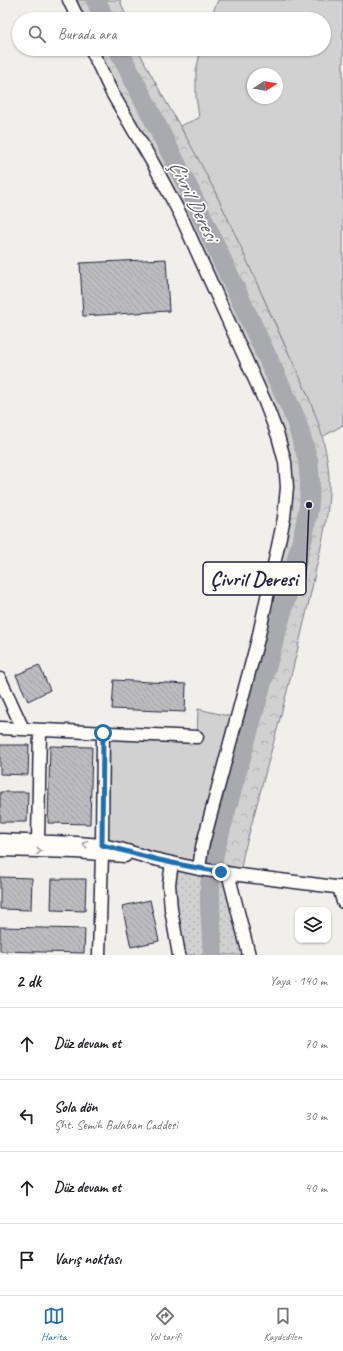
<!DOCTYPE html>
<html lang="tr">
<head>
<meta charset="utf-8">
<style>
  body { margin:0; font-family:Caveat,sans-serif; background:#f6f6f6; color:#202124 }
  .controls { position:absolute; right:12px; bottom:12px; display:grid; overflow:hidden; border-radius:8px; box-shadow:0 1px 3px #0004 }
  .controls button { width:36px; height:36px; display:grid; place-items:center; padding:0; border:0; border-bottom:1px solid #e0e0e0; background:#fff; color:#202124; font:20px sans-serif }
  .compass { position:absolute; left:247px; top:68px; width:36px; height:36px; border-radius:50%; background:#fff; box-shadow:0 1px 3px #0004; rotate:79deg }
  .stop { position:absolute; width:12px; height:12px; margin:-9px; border:3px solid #1f6fb2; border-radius:50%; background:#fff }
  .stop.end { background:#1f6fb2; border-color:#fff; box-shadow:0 1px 4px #0008 }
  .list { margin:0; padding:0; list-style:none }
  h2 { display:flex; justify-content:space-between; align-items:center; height:52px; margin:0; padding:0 16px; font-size:17px }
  h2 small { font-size:13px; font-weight:400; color:#757577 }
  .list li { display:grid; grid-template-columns:26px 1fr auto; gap:12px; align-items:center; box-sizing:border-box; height:72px; padding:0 16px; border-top:1px solid #e0e0e0 }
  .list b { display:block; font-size:15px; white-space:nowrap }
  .list p { margin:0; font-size:13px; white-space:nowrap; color:#757577 }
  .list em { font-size:13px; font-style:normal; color:#757577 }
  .icon { flex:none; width:22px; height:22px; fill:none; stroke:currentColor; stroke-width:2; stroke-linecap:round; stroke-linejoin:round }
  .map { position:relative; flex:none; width:343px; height:955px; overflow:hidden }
  .search { position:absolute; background:#fff; box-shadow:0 1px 3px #0004; left:12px; right:12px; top:12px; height:44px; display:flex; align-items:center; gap:10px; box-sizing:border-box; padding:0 14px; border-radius:22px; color:#757577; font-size:15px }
  .sheet { height:340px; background:#fff }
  nav { display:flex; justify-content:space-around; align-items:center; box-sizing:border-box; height:56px; border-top:1px solid #e0e0e0; background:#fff; font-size:11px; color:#757577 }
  nav a { display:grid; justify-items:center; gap:2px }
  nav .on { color:#1f6fb2 }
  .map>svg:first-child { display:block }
  .green { fill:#d2d1d1; stroke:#7a7a86; fill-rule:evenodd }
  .forest { fill:url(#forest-crowns); stroke:#7a7a86 }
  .park { fill:url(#park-dots); stroke:#7a7a86 }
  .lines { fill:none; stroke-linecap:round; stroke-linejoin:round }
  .river { stroke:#a9a9b0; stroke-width:20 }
  .building { fill:url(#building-back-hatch); stroke:#22223b }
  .minor-casing { stroke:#22223b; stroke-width:15 }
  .minor { stroke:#fdfcf7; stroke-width:12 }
  .oneway { stroke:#9a9aa2 }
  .route { stroke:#1f6fb2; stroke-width:5 }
  .labels { text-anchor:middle; stroke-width:3.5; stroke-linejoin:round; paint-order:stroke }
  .water-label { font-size:21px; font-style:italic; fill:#58586a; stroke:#fdfcf7 }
  .leader { fill:none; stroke:#22223b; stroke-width:1.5 }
  .callout-dot { fill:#22223b; stroke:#fdfcf7; stroke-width:1.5 }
  .callout { fill:#fdfcf7; stroke:#22223b; stroke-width:1.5 }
  .callout-label { font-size:21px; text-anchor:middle; font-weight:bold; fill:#22223b }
</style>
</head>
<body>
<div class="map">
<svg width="343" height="955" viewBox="0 0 343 955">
  <defs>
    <pattern id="forest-crowns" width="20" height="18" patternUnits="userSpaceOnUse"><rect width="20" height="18" fill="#d2d1d1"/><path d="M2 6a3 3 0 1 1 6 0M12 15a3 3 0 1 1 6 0" fill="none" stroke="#b4b3b4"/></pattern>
    <pattern id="park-dots" width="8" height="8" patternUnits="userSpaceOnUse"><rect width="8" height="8" fill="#d2d1d1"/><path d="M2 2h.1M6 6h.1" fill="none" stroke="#b4b3b4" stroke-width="1.8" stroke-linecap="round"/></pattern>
    <pattern id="building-back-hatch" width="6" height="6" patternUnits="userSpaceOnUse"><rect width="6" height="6" fill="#bcbcc0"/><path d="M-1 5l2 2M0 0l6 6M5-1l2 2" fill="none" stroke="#a1a1a6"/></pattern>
  </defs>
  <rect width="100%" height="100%" fill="#f0efec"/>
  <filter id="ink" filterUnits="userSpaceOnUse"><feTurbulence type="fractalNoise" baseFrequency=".025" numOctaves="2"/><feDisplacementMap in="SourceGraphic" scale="8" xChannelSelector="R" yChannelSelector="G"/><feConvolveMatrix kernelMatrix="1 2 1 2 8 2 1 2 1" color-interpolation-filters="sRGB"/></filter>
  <g filter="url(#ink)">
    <path class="green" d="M 218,0 L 343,0 L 343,425 L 322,437 L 313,410 L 303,385 L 217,196 L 180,126 L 199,118 L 196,96 L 196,71 L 201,49 L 324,49 L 324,19 L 210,19 ZM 253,74 L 277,74 L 277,98 L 253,98 Z
      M 198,709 L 237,718 L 199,869 L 102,845 L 103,733 L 197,737 Z"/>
    <path class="forest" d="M 69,0 L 120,0 L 127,19 L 78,19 Z
      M 91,49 L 138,49 C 158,91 183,129 204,170 C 232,224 255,280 280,335 C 301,380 326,426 329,477 C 331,514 319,552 312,588 C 292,678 267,766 243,856 L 240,875 L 199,869 L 284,518 L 285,462 L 180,214 Z"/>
    <path class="park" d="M 172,863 L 228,873 L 249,955 L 179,955 Z"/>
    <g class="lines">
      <path class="river" d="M 96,0 L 104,19
        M 118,49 L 188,187 L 295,417 L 308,460 L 310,482 L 309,505 L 303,537 L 214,853 L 210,885 L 210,907 L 213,955"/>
    </g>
    <path class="building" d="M 166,259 L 169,311 L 83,316 L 80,263 Z
      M 39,665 L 50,690 L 28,701 L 16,675 Z
      M 114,680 L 186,684 L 185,712 L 112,709 Z
      M 0,745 L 29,745 L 28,775 L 0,774 Z
      M 50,746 L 92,747 L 90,824 L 48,823 Z
      M 0,792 L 28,792 L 27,822 L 0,822 Z
      M 0,877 L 32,878 L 31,910 L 0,909 Z
      M 52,879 L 86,879 L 85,911 L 51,910 Z
      M 150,900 L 159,941 L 131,947 L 122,906 Z
      M 0,927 L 85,929 L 84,953 L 0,951 Z"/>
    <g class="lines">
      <defs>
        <path id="minor" d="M 69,0 L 78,19
          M 91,49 L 112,93 L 154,165 L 180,214 L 265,402 L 278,436 L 285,462 L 287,487 L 284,518 L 258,639 L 202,847 L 199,869
          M 0,679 L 23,729
          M 0,728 L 197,737
          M 0,840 L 77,843 L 102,845 L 120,849 L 150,858 L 199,869 L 240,875 L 343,888
          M 38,841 L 40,730
          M 102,845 L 103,733
          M 0,850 L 76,852 L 125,856
          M 172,863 L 169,884 L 171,909 L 179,955
          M 228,873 L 249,955
          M 339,887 L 343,902
          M 99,955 L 102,855"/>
      </defs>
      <use href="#minor" class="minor-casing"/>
      <use href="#minor" class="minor"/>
    </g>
    <defs><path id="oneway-chevron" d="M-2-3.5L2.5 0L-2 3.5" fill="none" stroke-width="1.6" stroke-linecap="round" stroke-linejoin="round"/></defs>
    <g class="oneway">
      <use href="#oneway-chevron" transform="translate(85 844) rotate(-175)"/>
      <use href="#oneway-chevron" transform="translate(39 851) rotate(2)"/>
    </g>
  </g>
  <g class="lines" filter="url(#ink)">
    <path class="route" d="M 103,733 L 102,845 C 119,849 134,854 151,858 C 174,864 197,868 221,872"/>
  </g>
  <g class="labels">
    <g class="water-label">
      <text transform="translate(194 200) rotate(64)" y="7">Çivril Deresi</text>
    </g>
  </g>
  <path class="leader" d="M309 505L306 579"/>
  <circle class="callout-dot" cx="309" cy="505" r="4"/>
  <rect class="callout" x="203" y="562" width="103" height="33" rx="4"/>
  <g class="callout-label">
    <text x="254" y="586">Çivril Deresi</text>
  </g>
</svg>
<div class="controls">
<button><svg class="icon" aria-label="layers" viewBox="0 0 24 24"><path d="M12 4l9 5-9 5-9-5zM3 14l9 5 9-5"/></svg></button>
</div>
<svg class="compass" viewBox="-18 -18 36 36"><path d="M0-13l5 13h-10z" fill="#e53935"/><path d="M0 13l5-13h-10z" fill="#757577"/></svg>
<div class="stop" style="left:103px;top:733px"></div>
<div class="stop end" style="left:221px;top:872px"></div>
<div class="search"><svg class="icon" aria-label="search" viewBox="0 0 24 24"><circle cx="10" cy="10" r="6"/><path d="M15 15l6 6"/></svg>Burada ara</div>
</div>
<section class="sheet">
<h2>2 dk<small>Yaya · 140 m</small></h2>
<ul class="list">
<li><svg class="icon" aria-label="ahead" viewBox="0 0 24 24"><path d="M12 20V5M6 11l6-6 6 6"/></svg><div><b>Düz devam et</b></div><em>70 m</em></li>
<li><svg class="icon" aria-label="left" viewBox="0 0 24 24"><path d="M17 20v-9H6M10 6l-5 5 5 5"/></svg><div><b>Sola dön</b><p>Şht. Semih Balaban Caddesi</p></div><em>30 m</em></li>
<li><svg class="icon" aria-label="ahead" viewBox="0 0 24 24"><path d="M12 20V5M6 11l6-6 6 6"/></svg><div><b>Düz devam et</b></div><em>40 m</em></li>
<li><svg class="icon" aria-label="arrive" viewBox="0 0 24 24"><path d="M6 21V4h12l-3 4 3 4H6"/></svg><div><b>Varış noktası</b></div></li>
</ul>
</section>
<nav>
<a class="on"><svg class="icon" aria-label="map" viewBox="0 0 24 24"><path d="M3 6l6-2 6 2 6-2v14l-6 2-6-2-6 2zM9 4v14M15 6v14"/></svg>Harita</a>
<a><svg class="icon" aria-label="directions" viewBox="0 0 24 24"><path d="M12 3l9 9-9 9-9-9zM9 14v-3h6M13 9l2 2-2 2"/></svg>Yol tarifi</a>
<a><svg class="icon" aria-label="saved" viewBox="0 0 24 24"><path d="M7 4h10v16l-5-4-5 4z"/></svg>Kaydedilen</a>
</nav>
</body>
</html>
